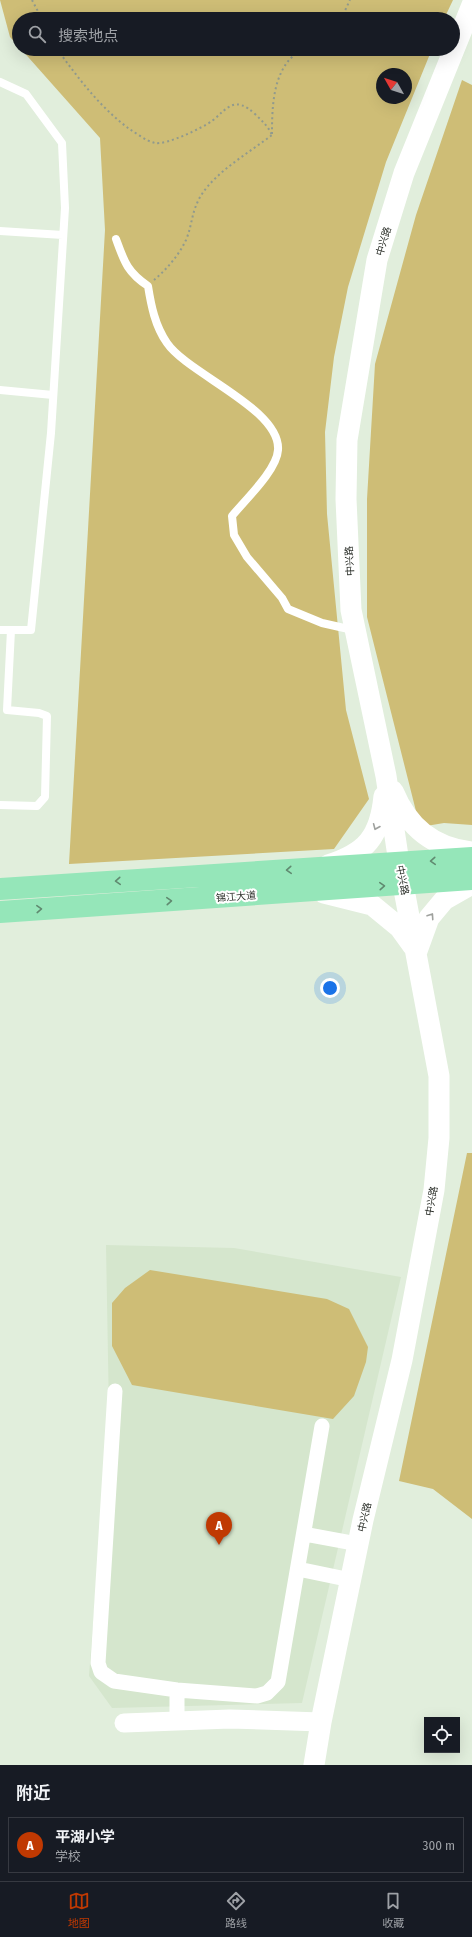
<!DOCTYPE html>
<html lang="zh">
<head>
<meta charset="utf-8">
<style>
  body { margin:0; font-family:"Fira Sans Condensed","Noto Sans SC",sans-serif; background:#242831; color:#f1f3f6 }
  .controls { position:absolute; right:12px; bottom:12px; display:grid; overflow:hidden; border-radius:0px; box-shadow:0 4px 16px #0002 }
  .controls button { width:36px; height:36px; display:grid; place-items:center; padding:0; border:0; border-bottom:1px solid #363941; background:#171b24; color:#f1f3f6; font:20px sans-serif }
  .compass { position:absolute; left:376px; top:68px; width:36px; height:36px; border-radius:50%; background:#171b24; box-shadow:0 4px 16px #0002; rotate:309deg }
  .you { position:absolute; left:330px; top:988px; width:14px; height:14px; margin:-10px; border:3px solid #fff; border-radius:50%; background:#1a73e8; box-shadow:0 0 0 6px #1a73e833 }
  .badge { display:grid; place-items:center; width:26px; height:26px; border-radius:50%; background:#c03902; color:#fff; font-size:13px; font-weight:700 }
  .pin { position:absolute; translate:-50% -33px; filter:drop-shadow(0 1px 2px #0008) }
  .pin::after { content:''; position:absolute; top:21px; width:14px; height:12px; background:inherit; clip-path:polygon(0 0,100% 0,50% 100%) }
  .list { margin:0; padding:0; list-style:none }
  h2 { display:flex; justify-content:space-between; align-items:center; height:52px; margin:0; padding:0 16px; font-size:17px }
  h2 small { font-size:13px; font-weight:400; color:#9ea1a6 }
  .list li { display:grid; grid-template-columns:26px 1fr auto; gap:12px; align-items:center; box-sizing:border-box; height:56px; margin:0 8px 8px; padding:0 8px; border:1px solid #363941; border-radius:0px }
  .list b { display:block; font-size:15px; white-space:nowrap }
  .list p { margin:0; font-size:13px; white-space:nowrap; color:#9ea1a6 }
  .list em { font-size:13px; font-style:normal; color:#9ea1a6 }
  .icon { flex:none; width:22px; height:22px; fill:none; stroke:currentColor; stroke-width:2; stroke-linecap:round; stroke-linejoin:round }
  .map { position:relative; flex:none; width:472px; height:1765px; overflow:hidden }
  .search { position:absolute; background:#171b24; box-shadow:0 4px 16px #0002; left:12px; right:12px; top:12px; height:44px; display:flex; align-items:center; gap:10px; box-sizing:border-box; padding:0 14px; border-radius:22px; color:#9ea1a6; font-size:15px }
  .sheet { height:116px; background:#171b24 }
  nav { display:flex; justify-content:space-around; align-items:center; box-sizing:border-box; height:56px; border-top:1px solid #363941; background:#171b24; font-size:11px; color:#9ea1a6 }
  nav a { display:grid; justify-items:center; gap:2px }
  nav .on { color:#c03902 }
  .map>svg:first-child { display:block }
  .built { fill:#d5e6cd }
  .green { fill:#cebd76; fill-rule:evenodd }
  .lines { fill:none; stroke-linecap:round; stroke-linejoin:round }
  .path { stroke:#919a8d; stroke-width:2; stroke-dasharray:2 3; stroke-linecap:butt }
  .service { stroke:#fff; stroke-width:8 }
  .minor { stroke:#fff; stroke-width:15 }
  .tertiary { stroke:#fff; stroke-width:19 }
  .secondary { stroke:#fff; stroke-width:21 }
  .primary { stroke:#95e6b9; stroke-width:22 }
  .oneway { stroke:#9fa19e }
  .oneway2 { stroke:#608a70 }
  .labels { text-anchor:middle; stroke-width:4; stroke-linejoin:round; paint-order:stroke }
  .street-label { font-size:10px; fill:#2a2e28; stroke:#fff }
</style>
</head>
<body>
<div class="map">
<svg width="472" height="1765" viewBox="0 0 472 1765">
  <rect width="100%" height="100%" fill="#e1eedc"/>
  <path class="built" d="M 106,1245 L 234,1248 L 401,1277 L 302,1703 L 112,1708 L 89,1676 L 109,1413 Z"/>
  <path class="green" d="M 0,0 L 453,0 L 444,19 L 19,19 L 19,47 L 10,37 Z
    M 21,49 L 432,49 L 386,162 L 348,287 L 334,357 L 325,432 L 327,514 L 346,710 L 369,799 L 334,849 L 69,864 L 105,230 L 100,138 ZM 382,74 L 406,74 L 406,98 L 382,98 Z
    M 462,80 L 472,85 L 472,825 L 444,823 L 420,827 L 367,617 L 367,499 L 375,364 L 416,215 Z
    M 467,1153 L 472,1153 L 472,1519 L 433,1489 L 399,1481 Z
    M 150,1270 L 327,1299 L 349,1309 L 368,1347 L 366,1362 L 354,1396 L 333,1419 L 132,1385 L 112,1346 L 112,1303 L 125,1288 Z"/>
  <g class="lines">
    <path class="path" d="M 32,0 L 42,19
      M 341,19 L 350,0
      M 57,49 C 79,79 98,105 128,128 C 136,133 146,141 155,143 C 167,145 202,128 212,121 C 228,108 234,95 255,114 C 262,121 268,126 272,135
      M 272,134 C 272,104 273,65 303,49
      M 154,280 C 167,269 179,255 186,240 C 193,223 191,211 202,194 C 217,171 250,152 272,135"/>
    <path class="service" d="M 0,82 L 26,94 L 62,143 L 65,208 L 51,433 L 31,630 L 0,630
      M 0,231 L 63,235
      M 116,239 C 124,261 127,272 148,286 C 151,305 155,326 167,343 C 188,374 281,409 278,450 C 277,470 245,500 232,516 L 234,535 L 247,557 L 282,598 L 288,609 L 322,623 L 353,630
      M 0,390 L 53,395
      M 0,805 L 37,806 L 45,797 L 47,716 L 39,713 L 7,710 L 11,630"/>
    <path class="minor" d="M 115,1391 L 98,1663 L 101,1672 L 114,1681 L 177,1690 L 257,1696 L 267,1693 L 278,1682 L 322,1426
      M 304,1534 L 358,1544
      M 298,1569 L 351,1580
      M 177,1721 L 177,1690"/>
    <path class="tertiary" d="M 124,1723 L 230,1719 L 321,1722"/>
    <path class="secondary" d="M 393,791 C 408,827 433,848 472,852
      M 328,865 C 366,853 380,837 384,796
      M 324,893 L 372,905 L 400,928 L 413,946
      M 417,951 L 429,918 L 444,900 L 472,884
      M 314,1765 L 321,1722 L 363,1520 L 402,1360 L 434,1190 L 439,1138 L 439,1076 L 399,863 L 386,776 L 351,610 L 346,499 L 347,440 L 377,260 L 404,173 L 472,5"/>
    <path class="primary" d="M 0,889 L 472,858
      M 0,912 L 472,879"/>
  </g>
  <defs><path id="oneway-chevron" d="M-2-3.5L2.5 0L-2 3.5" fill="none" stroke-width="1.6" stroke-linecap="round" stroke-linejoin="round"/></defs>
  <g class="oneway">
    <use href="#oneway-chevron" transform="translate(376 827) rotate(113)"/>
    <use href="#oneway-chevron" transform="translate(431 916) rotate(-56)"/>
  </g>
  <g class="oneway2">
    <use href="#oneway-chevron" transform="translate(433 861) rotate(176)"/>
    <use href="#oneway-chevron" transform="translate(289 870) rotate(176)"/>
    <use href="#oneway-chevron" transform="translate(118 881) rotate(176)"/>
    <use href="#oneway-chevron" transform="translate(382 886) rotate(-4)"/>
    <use href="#oneway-chevron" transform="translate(169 901) rotate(-4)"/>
    <use href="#oneway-chevron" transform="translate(39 909) rotate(-3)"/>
  </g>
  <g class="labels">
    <g class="street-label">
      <text transform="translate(383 241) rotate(-73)" y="4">中兴路</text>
      <text transform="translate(349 561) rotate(-93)" y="4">中兴路</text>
      <text transform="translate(403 880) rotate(79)" y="4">中兴路</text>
      <text transform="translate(236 896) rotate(-4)" y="4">锦江大道</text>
      <text transform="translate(431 1201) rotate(-80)" y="4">中兴路</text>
      <text transform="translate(364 1517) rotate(-77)" y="4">中兴路</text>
    </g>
  </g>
</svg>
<div class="controls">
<button><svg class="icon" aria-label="locate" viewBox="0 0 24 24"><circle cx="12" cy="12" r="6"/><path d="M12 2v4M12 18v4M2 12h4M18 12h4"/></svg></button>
</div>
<svg class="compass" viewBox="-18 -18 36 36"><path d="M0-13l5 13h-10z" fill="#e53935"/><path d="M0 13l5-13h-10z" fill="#9ea1a6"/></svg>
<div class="you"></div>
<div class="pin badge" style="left:219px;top:1545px">A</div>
<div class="search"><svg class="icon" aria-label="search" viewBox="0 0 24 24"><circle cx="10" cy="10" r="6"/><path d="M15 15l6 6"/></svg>搜索地点</div>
</div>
<section class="sheet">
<h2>附近<small></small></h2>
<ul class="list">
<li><span class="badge">A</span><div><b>平湖小学</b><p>学校</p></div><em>300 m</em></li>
</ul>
</section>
<nav>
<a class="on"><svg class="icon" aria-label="map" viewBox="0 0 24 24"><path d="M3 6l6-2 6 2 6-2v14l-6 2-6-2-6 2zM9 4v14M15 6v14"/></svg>地图</a>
<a><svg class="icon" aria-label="directions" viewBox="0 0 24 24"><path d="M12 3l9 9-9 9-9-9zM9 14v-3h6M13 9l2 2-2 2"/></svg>路线</a>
<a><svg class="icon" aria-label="saved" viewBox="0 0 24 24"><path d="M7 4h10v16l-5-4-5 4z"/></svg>收藏</a>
</nav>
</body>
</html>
